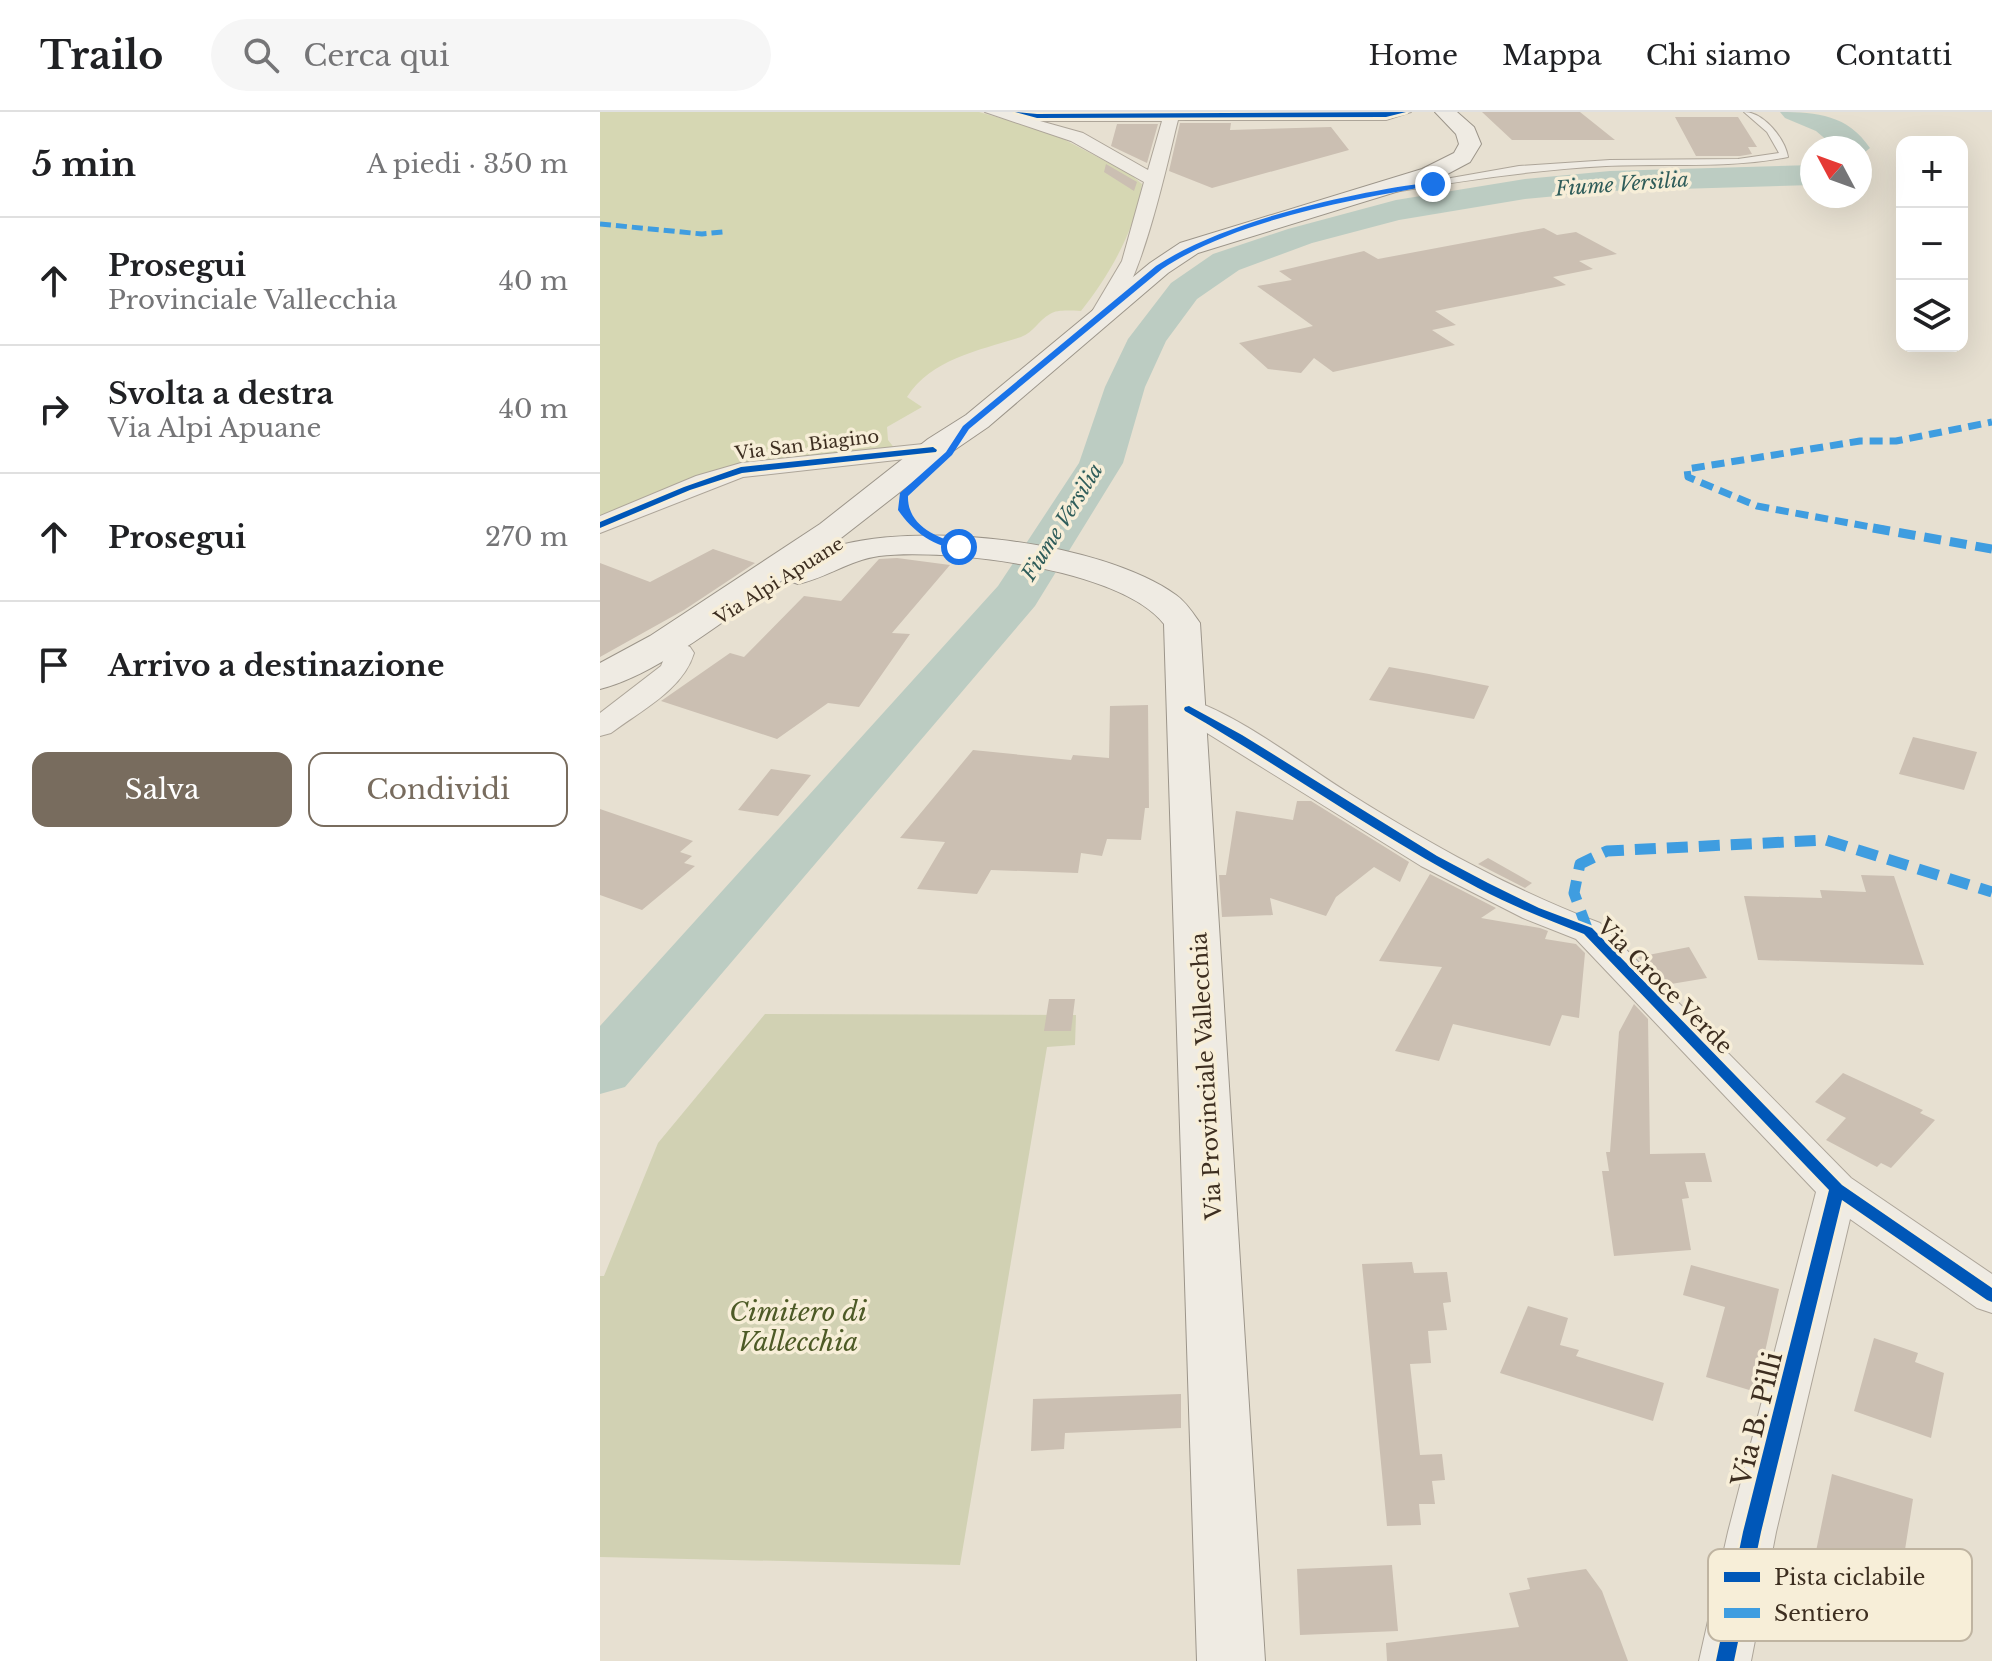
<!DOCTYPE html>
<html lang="it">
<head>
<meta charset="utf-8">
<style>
  body { margin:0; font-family:"Libre Baskerville",serif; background:#f6f6f6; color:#202124 }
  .controls { position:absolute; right:24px; top:24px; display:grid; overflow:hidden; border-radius:16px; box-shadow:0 8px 32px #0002 }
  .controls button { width:72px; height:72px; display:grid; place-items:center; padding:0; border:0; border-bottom:2px solid #e0e0e0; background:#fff; color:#202124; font:40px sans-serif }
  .compass { position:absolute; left:1200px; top:24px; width:72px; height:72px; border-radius:50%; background:#fff; box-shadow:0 8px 32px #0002; rotate:311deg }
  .stop { position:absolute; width:24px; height:24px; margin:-18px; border:6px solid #1a73e8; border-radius:50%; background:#fff }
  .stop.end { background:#1a73e8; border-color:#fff; box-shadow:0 2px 8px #0008 }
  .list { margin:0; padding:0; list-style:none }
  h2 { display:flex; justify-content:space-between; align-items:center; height:104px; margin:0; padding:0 32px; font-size:34px }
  h2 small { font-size:26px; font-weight:400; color:#757577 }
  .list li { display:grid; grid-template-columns:52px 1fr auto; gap:24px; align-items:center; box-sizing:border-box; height:128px; padding:0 32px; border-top:2px solid #e0e0e0 }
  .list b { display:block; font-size:30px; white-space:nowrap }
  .list p { margin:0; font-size:26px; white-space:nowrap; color:#757577 }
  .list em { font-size:26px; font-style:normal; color:#757577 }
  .actions { display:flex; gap:16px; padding:24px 32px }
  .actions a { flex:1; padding:18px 0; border:2px solid #786c5e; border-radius:16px; text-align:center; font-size:28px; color:#786c5e }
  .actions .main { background:#786c5e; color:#fff }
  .icon { flex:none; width:44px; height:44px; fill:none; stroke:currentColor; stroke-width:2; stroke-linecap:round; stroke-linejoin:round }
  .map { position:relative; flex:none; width:1392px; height:1549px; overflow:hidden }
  header { display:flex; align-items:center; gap:48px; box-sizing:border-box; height:112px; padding:0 40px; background:#fff; border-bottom:2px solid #e0e0e0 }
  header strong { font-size:38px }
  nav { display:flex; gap:44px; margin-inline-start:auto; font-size:28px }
  .search { width:560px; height:72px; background:#f6f6f6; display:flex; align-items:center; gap:20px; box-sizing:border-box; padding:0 28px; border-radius:44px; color:#757577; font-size:30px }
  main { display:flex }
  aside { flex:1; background:#fff }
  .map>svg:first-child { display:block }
  .green { fill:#d6d7b3 }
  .cemetery { fill:#d1d1b3 }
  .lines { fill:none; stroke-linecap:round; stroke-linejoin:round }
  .river { fill:#bcccc2; fill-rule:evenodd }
  .building { fill:#cbbfb2 }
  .lane-casing { stroke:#ada599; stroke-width:2 }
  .street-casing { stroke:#ada599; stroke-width:2 }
  .secondary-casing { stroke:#9c958a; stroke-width:2 }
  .lane { fill:#efebe3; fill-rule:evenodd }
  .street { fill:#efebe3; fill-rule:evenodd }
  .secondary { fill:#efebe3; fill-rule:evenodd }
  .quiet-far3 { stroke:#3f9de0; stroke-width:5; stroke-dasharray:11 5; stroke-linecap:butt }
  .quiet-far2 { stroke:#3f9de0; stroke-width:7; stroke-dasharray:13 7; stroke-linecap:butt }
  .quiet-far1 { stroke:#3f9de0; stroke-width:9; stroke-dasharray:17 9; stroke-linecap:butt }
  .quiet { stroke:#3f9de0; stroke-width:11; stroke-dasharray:21 11; stroke-linecap:butt }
  .cycleway-casing { stroke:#f7eed8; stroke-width:5 }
  .cycleway { fill:#0057b8; fill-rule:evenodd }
  .route { fill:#1a73e8 }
  .labels { text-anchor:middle; stroke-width:7; stroke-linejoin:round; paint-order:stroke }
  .far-street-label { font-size:18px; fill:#3d2e20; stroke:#f7eed8 }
  .far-water-label { font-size:20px; font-style:italic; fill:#2f5d5a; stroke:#f7eed8 }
  .street-label { font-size:22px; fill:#3d2e20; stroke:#f7eed8 }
  .near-park-label { font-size:26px; font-style:italic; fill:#4d5a26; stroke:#f7eed8 }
  .near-street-label { font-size:26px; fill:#3d2e20; stroke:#f7eed8 }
  .key { fill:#f7eed8; stroke:#bfb4a1; stroke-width:2 }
  .key-label { font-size:22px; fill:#3d2e20 }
</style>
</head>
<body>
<header>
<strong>Trailo</strong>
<div class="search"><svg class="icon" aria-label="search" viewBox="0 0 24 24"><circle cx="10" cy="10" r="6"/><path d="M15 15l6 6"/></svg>Cerca qui</div>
<nav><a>Home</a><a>Mappa</a><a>Chi siamo</a><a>Contatti</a></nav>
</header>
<main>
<aside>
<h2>5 min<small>A piedi · 350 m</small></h2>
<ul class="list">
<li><svg class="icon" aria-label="ahead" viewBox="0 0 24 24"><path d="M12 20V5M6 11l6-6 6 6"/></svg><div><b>Prosegui</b><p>Provinciale Vallecchia</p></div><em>40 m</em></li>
<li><svg class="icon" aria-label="right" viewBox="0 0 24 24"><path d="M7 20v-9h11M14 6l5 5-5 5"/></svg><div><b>Svolta a destra</b><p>Via Alpi Apuane</p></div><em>40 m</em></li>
<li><svg class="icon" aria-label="ahead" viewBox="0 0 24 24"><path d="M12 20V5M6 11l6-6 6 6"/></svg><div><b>Prosegui</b></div><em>270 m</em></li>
<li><svg class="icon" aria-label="arrive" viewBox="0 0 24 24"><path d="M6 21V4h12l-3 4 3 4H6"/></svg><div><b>Arrivo a destinazione</b></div></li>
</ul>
<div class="actions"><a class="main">Salva</a><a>Condividi</a></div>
</aside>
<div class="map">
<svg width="1392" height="1549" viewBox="0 0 1392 1549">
  <rect width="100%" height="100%" fill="#e7e0d1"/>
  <path class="green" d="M 0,0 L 379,0 L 450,20 L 530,62 L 542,72 C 536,117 509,164 481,199 C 472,199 458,197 450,202 C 439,208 433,221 421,225 C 381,238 332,246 307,285 L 322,295 L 287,315 L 288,328 L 299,342 L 129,363 L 0,421 Z"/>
  <path class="cemetery" d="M 165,902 L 476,903 L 475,933 L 447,935 L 360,1453 L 0,1445 L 0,1164 L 4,1164 L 58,1031 Z"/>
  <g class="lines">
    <path class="river" d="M 1180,0 C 1217,0 1248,3 1270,36 L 1260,44 L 1260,36 L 1236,36 L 1216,19 L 1185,6 Z
      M 1212,53 L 1212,73 L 1010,79 L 925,87 L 799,108 L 712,131 L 639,158 L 597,187 L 566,229 L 545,275 L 523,351 L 435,494 L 25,975 L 0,982 L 0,914 L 398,474 L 479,351 L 505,275 L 528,227 L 571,171 L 613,142 L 688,117 L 796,88 L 925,67 L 1010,59 Z"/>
  </g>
  <path class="building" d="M 882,0 L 980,0 L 1015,28 L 912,28 Z
    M 1075,5 L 1138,5 L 1157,35 L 1148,35 L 1152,42 L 1140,44 L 1096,44 Z
    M 580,11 L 631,11 L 630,18 L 731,15 L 749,38 L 612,76 L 569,59 Z
    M 517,12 L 558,12 L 547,51 L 511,34 Z
    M 506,52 L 537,70 L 534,79 L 504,60 Z
    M 944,116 L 957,123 L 976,120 L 1017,142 L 979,149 L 993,157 L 953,165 L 966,173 L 835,199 L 856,213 L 832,218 L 855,233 L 733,260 L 714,246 L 701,261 L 668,257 L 639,231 L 713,214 L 657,174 L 692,168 L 679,159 L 764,139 L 778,147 Z
    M 113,437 L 155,451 L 84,498 L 0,545 L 0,451 L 50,470 Z
    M 297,446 L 350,453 L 292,521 L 310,522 L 259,595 L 228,591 L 177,627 L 61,589 L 130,541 L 144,545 L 204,484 L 241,489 L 279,447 Z
    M 789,555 L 829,562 L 889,574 L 874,607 L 769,588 Z
    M 548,593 L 549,696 L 545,696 L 541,728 L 507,727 L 502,744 L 481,741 L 478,761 L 391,758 L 377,782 L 317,777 L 345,730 L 300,726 L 373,638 L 471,648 L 473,643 L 509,646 L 510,594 Z
    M 1313,625 L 1377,640 L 1364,678 L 1299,662 Z
    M 171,657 L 211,663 L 178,704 L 138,698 Z
    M 697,689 L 711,689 L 809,750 L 800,770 L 774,755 L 736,785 L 726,804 L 670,786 L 673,803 L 622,805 L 619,763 L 626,763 L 636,699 L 693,708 Z
    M 0,697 L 93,729 L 80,740 L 92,744 L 84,751 L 95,754 L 42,798 L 0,783 Z
    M 888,746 L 932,771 L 925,776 L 878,752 Z
    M 830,762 L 896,796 L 881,806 L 940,816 L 948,819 L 945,827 L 976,832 L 985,841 L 979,906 L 962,903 L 950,934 L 853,912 L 839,949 L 795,939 L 842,855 L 779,849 Z
    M 1261,763 L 1294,764 L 1324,853 L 1158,848 L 1144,784 L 1222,786 L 1220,778 L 1266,780 Z
    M 1089,835 L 1107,866 L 1065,873 L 1038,845 Z
    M 449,887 L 475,887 L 471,919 L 444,919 Z
    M 1034,892 L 1048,907 L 1050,1042 L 1105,1041 L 1112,1070 L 1085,1070 L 1089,1086 L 1082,1087 L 1091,1138 L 1014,1144 L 1002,1059 L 1009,1059 L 1006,1040 L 1010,1040 L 1019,920 Z
    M 1243,961 L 1323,998 L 1320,1001 L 1335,1008 L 1291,1056 L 1281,1051 L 1277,1055 L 1226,1028 L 1246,1006 L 1215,990 Z
    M 812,1150 L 814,1161 L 847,1160 L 851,1190 L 843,1191 L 847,1218 L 828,1219 L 831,1251 L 810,1252 L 820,1343 L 842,1342 L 845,1368 L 832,1369 L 835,1392 L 819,1392 L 821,1413 L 787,1414 L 762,1152 Z
    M 1091,1153 L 1179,1177 L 1156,1280 L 1106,1265 L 1125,1195 L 1083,1183 Z
    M 928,1194 L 968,1206 L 960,1233 L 979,1238 L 976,1244 L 1064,1271 L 1053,1309 L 900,1261 Z
    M 1274,1226 L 1318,1241 L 1315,1250 L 1344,1261 L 1331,1326 L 1254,1299 Z
    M 581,1282 L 581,1316 L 465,1321 L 464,1337 L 431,1339 L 433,1287 Z
    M 1232,1362 L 1313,1387 L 1295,1501 L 1209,1473 Z
    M 792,1453 L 798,1519 L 700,1523 L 697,1457 Z
    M 986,1457 L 1002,1479 L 1028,1549 L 787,1549 L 786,1531 L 919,1515 L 909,1481 L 930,1477 L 927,1466 Z"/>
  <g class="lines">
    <defs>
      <path id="lane" d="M 1144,0 C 1164,0 1185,27 1188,45 C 1128,57 1067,51 1006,54 C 932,58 861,69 788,81 L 783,78 L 919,54 L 1010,48 L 1138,47 L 1179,41 L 1167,20 Z"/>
      <path id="street" d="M 385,0 L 811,0 L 786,8 L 578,8 C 568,46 536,205 497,214 L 487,208 L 522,149 L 544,70 L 471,29 ZM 440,9 L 562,9 L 548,58 L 483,21 Z
        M 333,331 L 341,333 L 345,338 L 341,343 L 143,365 L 0,421 L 0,404 L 96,364 L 141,351 Z
        M 63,523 L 90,535 L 94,541 C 83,578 40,599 11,621 L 0,624 L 0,601 L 61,554 L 65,544 L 49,532 L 53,526 Z
        M 589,588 C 631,598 707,655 747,680 C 828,731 910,777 1000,811 L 1251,1066 L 1392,1162 L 1392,1201 L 1377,1196 L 1250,1107 L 1176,1420 L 1151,1549 L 1099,1549 L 1128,1420 L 1216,1080 L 976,827 L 923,806 L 821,754 L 578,603 L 574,597 L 578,591 Z"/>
      <path id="secondary" d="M 835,0 L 857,0 L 874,15 L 881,32 L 870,50 L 838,67 L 598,141 L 568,161 L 388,315 L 350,341 L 227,437 C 315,407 500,429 576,483 C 586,490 593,501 600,511 L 665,1549 L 597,1549 L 564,512 C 521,456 346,436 279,444 C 250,448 226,466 198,472 L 184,467 C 133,501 58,563 0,577 L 0,551 L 50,524 L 220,412 L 328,327 L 366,303 L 550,151 L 580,131 L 822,57 L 854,41 L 859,32 L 856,22 Z"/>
    </defs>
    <use href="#lane" class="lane-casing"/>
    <use href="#street" class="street-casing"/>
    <use href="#secondary" class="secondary-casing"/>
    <use href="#lane" class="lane"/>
    <use href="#street" class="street"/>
    <use href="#secondary" class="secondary"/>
    <path class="quiet-far3" d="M 0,112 L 102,122 L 123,120"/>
    <path class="quiet-far2" d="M 1287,418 L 1157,394 L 1088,365 L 1087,357 L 1260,329 L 1296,329 L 1392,310"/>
    <path class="quiet-far1" d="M 1273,416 L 1392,437"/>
    <path class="quiet" d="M 988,819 L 974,781 L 980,752 L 1007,739 L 1226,728 L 1392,780"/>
    <defs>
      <path id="cycleway" d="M 415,0 L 437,2 L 806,0 L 786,5 L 437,6 Z
        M 333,335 L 337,338 L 336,340 L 142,361 L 90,378 L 0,416 L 0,410 L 84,375 L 141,355 Z
        M 589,594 L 642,623 L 837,744 L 888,771 L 939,796 L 992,816 L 1242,1073 L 1392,1176 L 1392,1190 L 1387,1188 L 1242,1088 L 1161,1420 L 1134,1549 L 1116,1549 L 1143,1420 L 1229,1078 L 984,822 C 948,808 912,794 878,776 C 777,723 684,656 585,599 L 584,597 L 585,595 Z"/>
    </defs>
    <use href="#cycleway" class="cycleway-casing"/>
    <use href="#cycleway" class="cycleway"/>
  </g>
  <path class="route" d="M 833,70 L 836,73 C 748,88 636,108 562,157 L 369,317 L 352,343 L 308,384 C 307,413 337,427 363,432 L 363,437 C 337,438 312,419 298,398 L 300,381 L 346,340 L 363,314 L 556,154 C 624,109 752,80 833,70 Z"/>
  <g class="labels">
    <g class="far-street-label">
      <text transform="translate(207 333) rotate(-7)" y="6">Via San Biagino</text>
      <text transform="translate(179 469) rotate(-32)" y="6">Via Alpi Apuane</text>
    </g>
    <g class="far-water-label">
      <text transform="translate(1022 72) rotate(-4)" y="7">Fiume Versilia</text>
      <text transform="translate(462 410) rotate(-58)" y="7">Fiume Versilia</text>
    </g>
    <g class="street-label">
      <text transform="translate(1065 874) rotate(45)" y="8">Via Croce Verde</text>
      <text transform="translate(606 964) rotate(-93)" y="8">Via Provinciale Vallecchia</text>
    </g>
    <g class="near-park-label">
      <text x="198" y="1209">Cimitero di<tspan x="198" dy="30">Vallecchia</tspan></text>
    </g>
    <g class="near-street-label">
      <text transform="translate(1157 1307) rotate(-76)" y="9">Via B. Pilli</text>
    </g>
  </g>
  <rect x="1108" y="1437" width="264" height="92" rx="12" class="key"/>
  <rect x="1124" y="1460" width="36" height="10" fill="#0057b8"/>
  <rect x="1124" y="1496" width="36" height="10" fill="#3f9de0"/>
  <g class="key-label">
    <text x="1174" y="1473">Pista ciclabile</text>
    <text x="1174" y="1509">Sentiero</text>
  </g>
</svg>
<div class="controls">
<button>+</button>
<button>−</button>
<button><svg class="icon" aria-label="layers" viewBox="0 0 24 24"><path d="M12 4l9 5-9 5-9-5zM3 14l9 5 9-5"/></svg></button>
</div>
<svg class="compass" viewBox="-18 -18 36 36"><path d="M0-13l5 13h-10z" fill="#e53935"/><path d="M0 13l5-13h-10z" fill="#757577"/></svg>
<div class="stop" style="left:359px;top:435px"></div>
<div class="stop end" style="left:833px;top:72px"></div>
</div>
</main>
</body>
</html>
